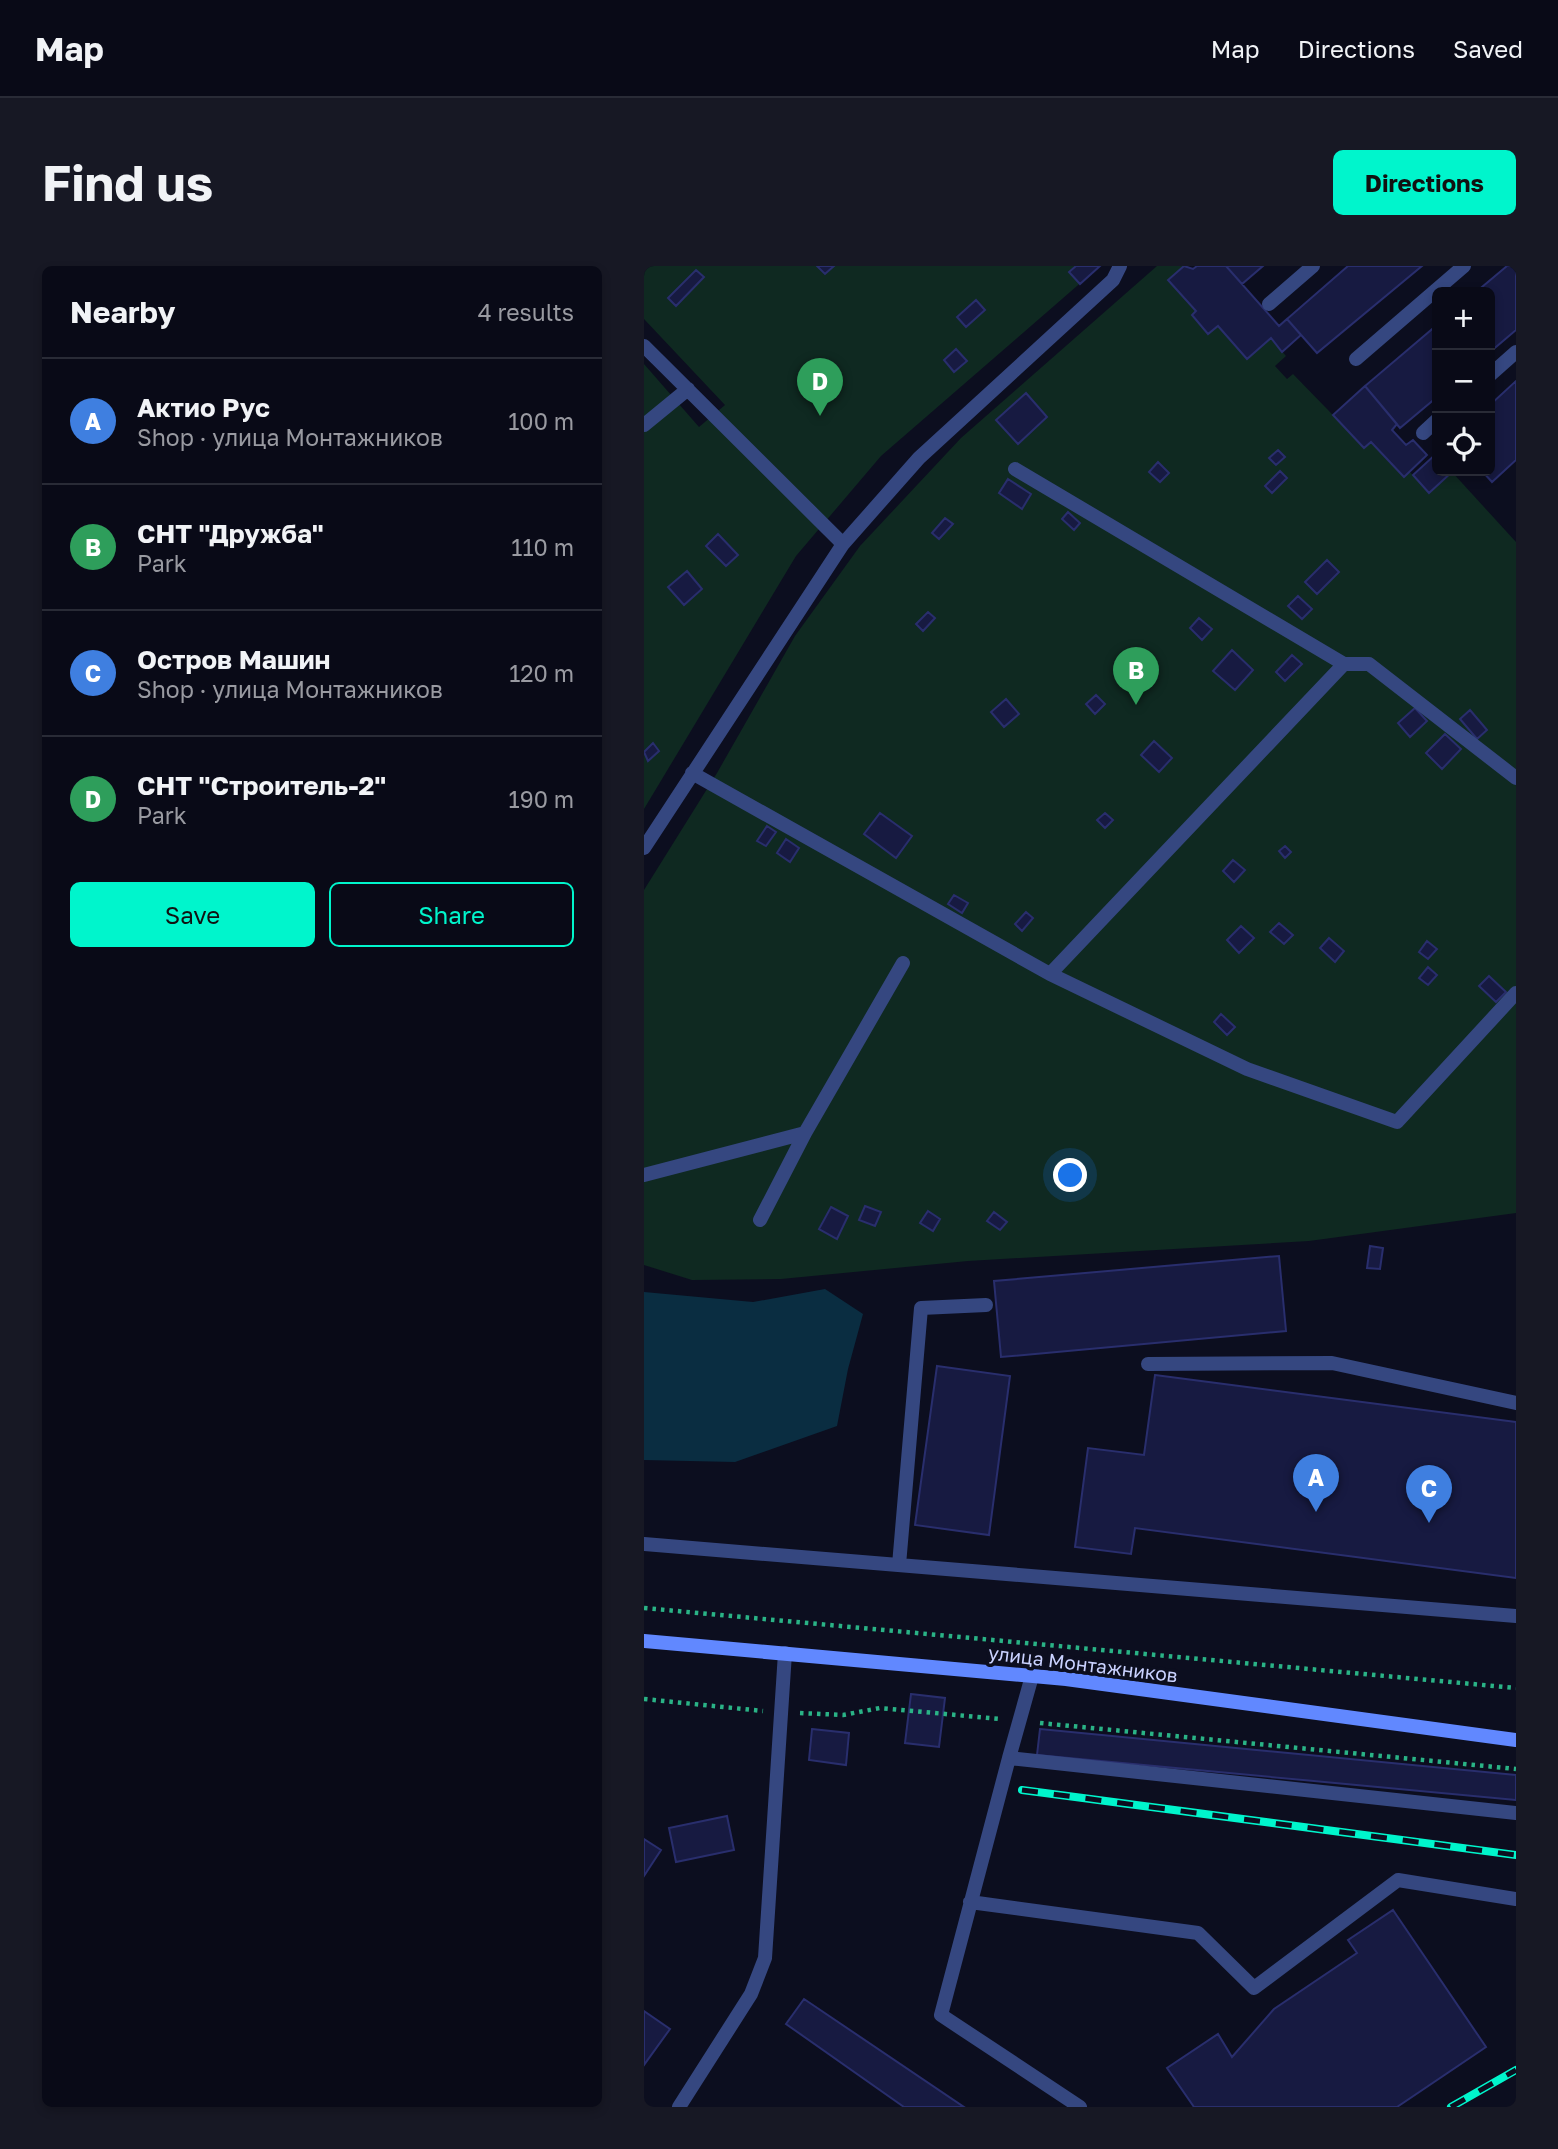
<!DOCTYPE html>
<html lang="en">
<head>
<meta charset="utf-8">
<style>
  body { margin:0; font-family:"Golos Text",sans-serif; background:#171824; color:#f1f3f6 }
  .controls { position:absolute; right:21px; top:21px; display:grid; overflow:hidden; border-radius:10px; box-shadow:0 4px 10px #0003 }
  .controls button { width:63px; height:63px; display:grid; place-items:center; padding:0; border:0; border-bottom:2px solid #292b36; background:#090a17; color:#f1f3f6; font:35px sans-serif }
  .you { position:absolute; left:427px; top:910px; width:24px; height:24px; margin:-18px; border:5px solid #fff; border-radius:50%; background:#1a73e8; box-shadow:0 0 0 10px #1a73e833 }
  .badge { display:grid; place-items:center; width:46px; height:46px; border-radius:50%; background:#00f5cc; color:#fff; font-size:23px; font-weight:700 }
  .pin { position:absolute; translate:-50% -58px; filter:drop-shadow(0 2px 4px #0008) }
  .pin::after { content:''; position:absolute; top:37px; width:24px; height:21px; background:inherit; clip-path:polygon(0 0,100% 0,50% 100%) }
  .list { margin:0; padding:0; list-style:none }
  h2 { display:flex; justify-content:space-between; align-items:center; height:91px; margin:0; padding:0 28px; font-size:30px }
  h2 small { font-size:23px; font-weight:400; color:#999aa1 }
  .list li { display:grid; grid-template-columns:46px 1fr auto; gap:21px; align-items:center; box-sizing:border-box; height:126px; padding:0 28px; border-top:2px solid #292b36 }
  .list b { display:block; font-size:26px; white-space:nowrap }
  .list p { margin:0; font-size:23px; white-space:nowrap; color:#999aa1 }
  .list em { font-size:23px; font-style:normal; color:#999aa1 }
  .actions { display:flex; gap:14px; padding:21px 28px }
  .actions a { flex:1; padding:16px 0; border:2px solid #00f5cc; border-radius:10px; text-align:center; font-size:24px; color:#00f5cc }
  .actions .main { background:#00f5cc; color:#111 }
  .icon { flex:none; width:38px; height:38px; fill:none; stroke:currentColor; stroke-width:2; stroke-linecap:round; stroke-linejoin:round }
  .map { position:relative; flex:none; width:872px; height:1841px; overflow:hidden; border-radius:10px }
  header { display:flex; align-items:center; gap:42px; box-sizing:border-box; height:98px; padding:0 35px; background:#090a17; border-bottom:2px solid #292b36 }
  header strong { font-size:33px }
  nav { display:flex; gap:38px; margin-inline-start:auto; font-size:24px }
  .intro { display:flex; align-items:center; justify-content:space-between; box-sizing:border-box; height:168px; padding:0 42px }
  h1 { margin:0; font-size:49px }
  .button { padding:18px 32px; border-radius:10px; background:#00f5cc; color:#111; font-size:24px; font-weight:700 }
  main { display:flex; gap:42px; padding:0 42px }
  aside { flex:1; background:#090a17; border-radius:10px; box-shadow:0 4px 10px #0003 }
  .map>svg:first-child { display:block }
  .green { fill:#0f2921 }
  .water { fill:#0a2d41 }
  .building { fill:#171a41; stroke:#292e6d; stroke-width:2 }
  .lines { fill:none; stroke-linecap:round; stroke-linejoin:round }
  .path { stroke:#2ab386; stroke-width:4.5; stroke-dasharray:3.5 5; stroke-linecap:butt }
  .lane { stroke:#354780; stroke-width:14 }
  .secondary { stroke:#6188ff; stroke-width:14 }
  .rail-casing { stroke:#00f5cc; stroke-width:8 }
  .rail { stroke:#0c0e1f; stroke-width:5; stroke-dasharray:16; stroke-linecap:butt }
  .labels { text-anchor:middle; stroke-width:7; stroke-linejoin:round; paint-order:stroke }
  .street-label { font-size:19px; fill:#cad2ff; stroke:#0c0e1f }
</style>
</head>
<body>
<header>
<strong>Map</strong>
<nav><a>Map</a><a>Directions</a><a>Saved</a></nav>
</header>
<div class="intro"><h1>Find us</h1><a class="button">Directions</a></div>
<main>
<aside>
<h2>Nearby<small>4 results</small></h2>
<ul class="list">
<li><span class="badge" style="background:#3f7fe0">A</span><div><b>Актио Рус</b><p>Shop · улица Монтажников</p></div><em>100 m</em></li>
<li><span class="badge" style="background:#2e9e5b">B</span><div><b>СНТ &quot;Дружба&quot;</b><p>Park</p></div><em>110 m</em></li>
<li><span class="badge" style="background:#3f7fe0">C</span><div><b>Остров Машин</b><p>Shop · улица Монтажников</p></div><em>120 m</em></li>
<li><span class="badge" style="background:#2e9e5b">D</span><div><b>СНТ &quot;Строитель-2&quot;</b><p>Park</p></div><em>190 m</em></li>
</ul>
<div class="actions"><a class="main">Save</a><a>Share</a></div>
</aside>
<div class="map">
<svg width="872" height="1841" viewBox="0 0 872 1841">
  <rect width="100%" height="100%" fill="#0c0e1f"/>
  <path class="green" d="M 0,0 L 456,0 L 237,190 L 152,290 L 0,543 L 0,98 L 55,161 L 81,139 L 0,53 Z
    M 513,0 L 540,0 L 552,45 L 548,50 L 564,68 L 574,60 L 627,72 L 642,90 L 631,100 L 643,113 L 649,108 L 720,181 L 727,176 L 760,210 L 765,205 L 785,227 L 808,206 L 872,276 L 872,947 L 665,975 L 324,995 L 137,1013 L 48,1014 L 0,999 L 0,624 L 73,507 L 151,370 L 216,280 L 317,172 Z"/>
  <path class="water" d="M 181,1023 L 219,1048 L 204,1103 L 193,1160 L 91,1196 L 0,1194 L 0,1026 L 109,1036 Z"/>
  <path class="building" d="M 173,0 L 190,0 L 181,8 Z
    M 432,0 L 456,0 L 436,18 L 425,6 Z
    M 540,0 L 549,3 L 553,0 L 582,0 L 635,60 L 643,53 L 657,69 L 638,86 L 627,72 L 603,93 L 574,60 L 564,68 L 548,49 L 552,45 L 524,14 Z
    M 582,0 L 619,0 L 598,18 Z
    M 704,0 L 778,0 L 673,87 L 643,53 Z
    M 863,0 L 872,0 L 872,64 L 846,86 L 846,26 L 832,26 Z
    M 52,4 L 60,11 L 32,40 L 24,32 Z
    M 332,34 L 341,44 L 322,61 L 313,51 Z
    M 793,59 L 793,131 L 756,162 L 721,120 Z
    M 312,83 L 323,95 L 310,106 L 300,94 Z
    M 872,115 L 872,194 L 848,216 L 838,205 L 846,205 L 846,139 Z
    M 721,120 L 753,158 L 748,164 L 762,179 L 769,174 L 783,189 L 760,211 L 727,176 L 720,182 L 689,149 Z
    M 382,127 L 403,151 L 374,178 L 352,154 Z
    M 634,184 L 641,191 L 632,199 L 625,192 Z
    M 793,187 L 793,205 L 809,205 L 785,227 L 769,209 Z
    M 514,196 L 525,207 L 516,216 L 505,206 Z
    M 636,205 L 643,212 L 628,227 L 621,220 Z
    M 364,213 L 387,228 L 378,243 L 355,227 Z
    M 424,246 L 436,257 L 430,264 L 418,253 Z
    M 301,252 L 309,258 L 295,273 L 288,267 Z
    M 74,268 L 94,289 L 82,300 L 62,280 Z
    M 683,294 L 695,306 L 673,328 L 661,316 Z
    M 43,305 L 58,323 L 40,339 L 24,321 Z
    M 654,330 L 668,343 L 658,353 L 644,340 Z
    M 284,346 L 291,352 L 279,365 L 272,358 Z
    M 555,352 L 568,363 L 558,374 L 546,362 Z
    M 588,384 L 609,404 L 591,424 L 569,405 Z
    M 648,389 L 658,398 L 641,415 L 632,406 Z
    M 452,429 L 461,438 L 451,448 L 442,438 Z
    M 362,433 L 375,448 L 360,461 L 347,446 Z
    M 771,442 L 783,455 L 766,471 L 754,457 Z
    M 826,444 L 843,464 L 833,473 L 816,453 Z
    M 801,468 L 817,483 L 798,503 L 782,487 Z
    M 510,475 L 528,492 L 515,506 L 497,489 Z
    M 9,477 L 15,485 L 4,495 L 0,486 Z
    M 236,547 L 268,570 L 252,592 L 220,568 Z
    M 461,547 L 469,554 L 461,562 L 453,554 Z
    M 123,560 L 132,566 L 122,580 L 113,575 Z
    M 142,573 L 155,582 L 146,596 L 133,587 Z
    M 641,580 L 647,586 L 641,592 L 635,585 Z
    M 589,594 L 601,604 L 590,616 L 579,605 Z
    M 310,629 L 324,637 L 318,647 L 304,638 Z
    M 382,646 L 389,652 L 378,665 L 371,658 Z
    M 635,657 L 649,669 L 640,678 L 626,666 Z
    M 597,660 L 610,672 L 595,687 L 583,674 Z
    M 685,672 L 700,685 L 691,696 L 676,682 Z
    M 783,675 L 793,683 L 784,693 L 775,686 Z
    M 784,701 L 793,709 L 784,719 L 775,712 Z
    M 845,710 L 862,726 L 852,736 L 835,720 Z
    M 577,748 L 591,761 L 583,769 L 570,756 Z
    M 221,940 L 237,946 L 231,960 L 215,954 Z
    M 187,941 L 204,950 L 193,973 L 175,963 Z
    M 284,945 L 296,953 L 289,965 L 276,957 Z
    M 350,946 L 363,956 L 356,964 L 343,955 Z
    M 726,980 L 739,982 L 736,1003 L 723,1002 Z
    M 635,990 L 642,1065 L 357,1091 L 350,1015 Z
    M 293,1100 L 366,1110 L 345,1269 L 271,1259 Z
    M 511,1109 L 872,1156 L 872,1312 L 491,1262 L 487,1288 L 431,1281 L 444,1182 L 500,1189 Z
    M 267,1428 L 301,1432 L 295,1481 L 261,1477 Z
    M 168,1463 L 205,1467 L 202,1499 L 165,1494 Z
    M 396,1463 L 872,1509 L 872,1534 L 393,1489 Z
    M 83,1550 L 90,1584 L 32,1596 L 25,1562 Z
    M 0,1573 L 17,1584 L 0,1610 Z
    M 749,1644 L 842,1781 L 753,1841 L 550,1841 L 523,1802 L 574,1768 L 588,1791 L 630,1743 L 713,1687 L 704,1674 Z
    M 160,1733 L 320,1841 L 260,1841 L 142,1758 Z
    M 0,1745 L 26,1763 L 0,1799 Z"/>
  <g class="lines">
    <path class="path" d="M 0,1342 L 872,1422
      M 0,1433 L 119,1445
      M 156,1447 L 199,1449 L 236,1442 L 356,1453
      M 396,1457 L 872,1503"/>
    <path class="lane" d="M 625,38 L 669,0
      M 0,80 L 199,278
      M 712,93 L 820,0
      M 846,109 L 872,86
      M 0,159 L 44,123
      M 779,167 L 793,154
      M 700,398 L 725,398 L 872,512
      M 48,507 L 406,708 L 700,398 L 371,203
      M 0,582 L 199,278 L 275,192 L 469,14 L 476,0
      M 406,708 L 603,803 L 753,856 L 872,727
      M 0,909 L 161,867
      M 116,954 L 161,867 L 259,697
      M 504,1098 L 688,1097 L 872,1137
      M 0,1278 L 872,1350
      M 255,1299 L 277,1042 L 342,1039
      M 388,1410 L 365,1492 L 872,1547
      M 365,1492 L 297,1749 L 436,1841
      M 326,1636 L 554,1667 L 610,1722 L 754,1614 L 872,1633
      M 35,1841 L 107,1728 L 121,1692 L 141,1387"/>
    <path class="secondary" d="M 0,1375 L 422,1413 L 872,1474"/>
    <defs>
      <path id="rail" d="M 378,1524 L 872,1589
        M 807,1841 L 872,1804"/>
    </defs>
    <use href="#rail" class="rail-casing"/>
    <use href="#rail" class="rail"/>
  </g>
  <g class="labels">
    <g class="street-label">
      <text transform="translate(439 1398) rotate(7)" y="7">улица Монтажников</text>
    </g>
  </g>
</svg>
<div class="controls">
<button>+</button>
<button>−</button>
<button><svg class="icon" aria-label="locate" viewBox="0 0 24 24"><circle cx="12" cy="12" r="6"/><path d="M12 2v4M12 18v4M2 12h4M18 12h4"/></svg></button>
</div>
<div class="you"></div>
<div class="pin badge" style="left:672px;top:1246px;background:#3f7fe0">A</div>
<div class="pin badge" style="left:492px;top:439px;background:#2e9e5b">B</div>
<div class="pin badge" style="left:785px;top:1257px;background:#3f7fe0">C</div>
<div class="pin badge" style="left:176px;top:150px;background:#2e9e5b">D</div>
</div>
</main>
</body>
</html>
